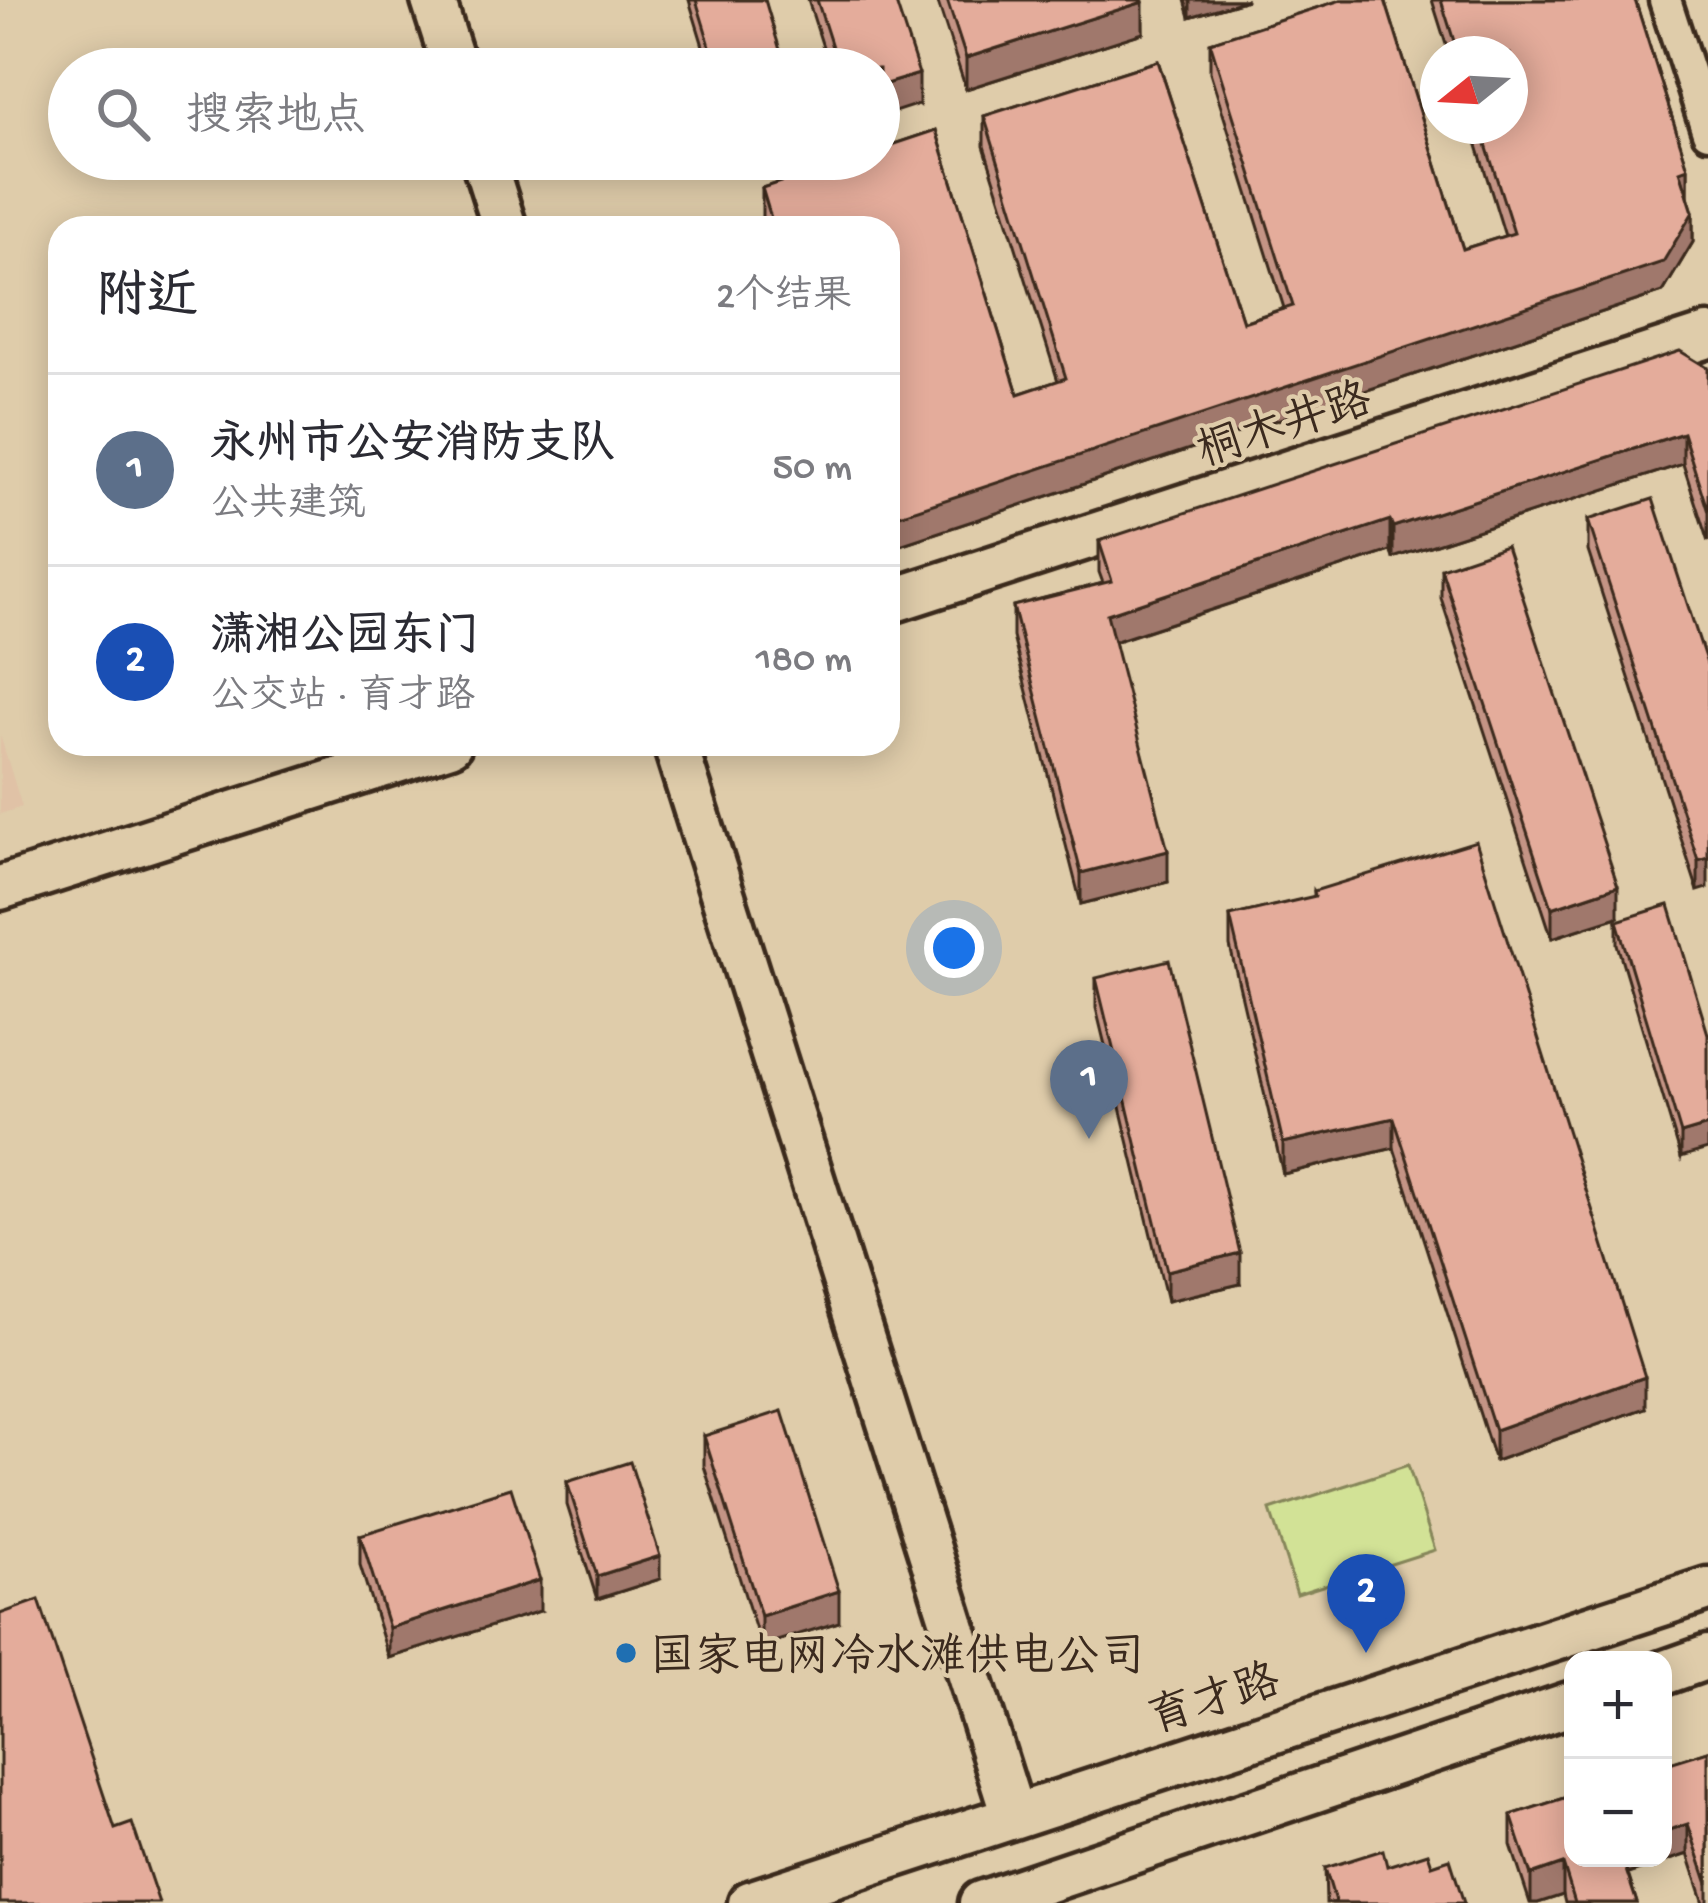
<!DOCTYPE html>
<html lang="zh">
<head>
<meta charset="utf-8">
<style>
  body { margin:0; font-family:"Gochi Hand","LXGW WenKai TC",sans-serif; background:#f7f7f7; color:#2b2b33 }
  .controls { position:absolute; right:36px; bottom:36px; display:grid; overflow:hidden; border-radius:24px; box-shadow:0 6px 30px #0003 }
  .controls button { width:108px; height:108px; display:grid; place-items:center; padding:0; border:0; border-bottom:3px solid #e1e1e2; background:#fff; color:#2b2b33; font:60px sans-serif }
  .compass { position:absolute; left:1420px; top:36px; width:108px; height:108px; border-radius:50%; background:#fff; box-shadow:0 6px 30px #0003; rotate:252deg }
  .you { position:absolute; left:954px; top:948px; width:42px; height:42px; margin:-30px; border:9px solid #fff; border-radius:50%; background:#1a73e8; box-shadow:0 0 0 18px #1a73e833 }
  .badge { display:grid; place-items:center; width:78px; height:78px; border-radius:50%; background:#2563eb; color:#fff; font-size:39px; font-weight:700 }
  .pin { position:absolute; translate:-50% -99px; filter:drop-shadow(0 3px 6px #0008) }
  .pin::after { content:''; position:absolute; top:63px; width:42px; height:36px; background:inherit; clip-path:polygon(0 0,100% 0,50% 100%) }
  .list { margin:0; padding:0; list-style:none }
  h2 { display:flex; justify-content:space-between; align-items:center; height:156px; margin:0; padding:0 48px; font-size:51px }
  h2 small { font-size:39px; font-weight:400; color:#7c7c81 }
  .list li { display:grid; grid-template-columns:78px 1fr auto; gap:36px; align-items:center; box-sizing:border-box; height:192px; padding:0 48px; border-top:3px solid #e1e1e2 }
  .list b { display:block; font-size:45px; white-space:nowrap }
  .list p { margin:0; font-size:39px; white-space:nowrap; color:#7c7c81 }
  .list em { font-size:39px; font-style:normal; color:#7c7c81 }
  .icon { flex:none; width:66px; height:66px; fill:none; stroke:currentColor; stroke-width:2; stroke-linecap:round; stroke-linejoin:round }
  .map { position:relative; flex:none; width:1708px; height:1903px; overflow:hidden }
  .search { position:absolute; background:#fff; box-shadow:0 6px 30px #0003; left:48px; top:48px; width:852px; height:132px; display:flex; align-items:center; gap:30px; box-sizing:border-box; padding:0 42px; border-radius:66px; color:#7c7c81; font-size:45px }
  .panel { position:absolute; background:#fff; box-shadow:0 6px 30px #0003; left:48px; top:216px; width:852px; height:540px; border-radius:36px }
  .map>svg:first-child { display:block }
  .built { fill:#e0c2a6 }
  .green { fill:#d2e296; stroke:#86865a; stroke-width:3 }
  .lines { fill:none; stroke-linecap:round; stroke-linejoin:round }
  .street-casing { stroke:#3b2a1e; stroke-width:39 }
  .secondary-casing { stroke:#3b2a1e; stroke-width:51 }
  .street { stroke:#dfccaa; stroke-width:30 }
  .secondary { stroke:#dfccaa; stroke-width:42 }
  .wall { fill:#c49485; stroke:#3b2a1e; stroke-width:3 }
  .shaded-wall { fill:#a0786c; stroke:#3b2a1e; stroke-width:3 }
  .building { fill:#e4ac9b; stroke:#3b2a1e; stroke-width:3 }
  .poi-dot { fill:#1f6fb2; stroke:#dfccaa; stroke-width:4.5 }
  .labels { text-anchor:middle; stroke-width:9; stroke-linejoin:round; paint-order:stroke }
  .street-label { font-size:45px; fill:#3b2a1e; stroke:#dfccaa }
  .poi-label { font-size:45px; fill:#3b2a1e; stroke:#dfccaa; text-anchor:start }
</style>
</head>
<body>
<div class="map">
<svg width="1708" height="1903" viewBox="0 0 1708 1903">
  <rect width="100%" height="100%" fill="#dfccaa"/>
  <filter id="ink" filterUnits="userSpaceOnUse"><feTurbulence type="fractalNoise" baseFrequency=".00833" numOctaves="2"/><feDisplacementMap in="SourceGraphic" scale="24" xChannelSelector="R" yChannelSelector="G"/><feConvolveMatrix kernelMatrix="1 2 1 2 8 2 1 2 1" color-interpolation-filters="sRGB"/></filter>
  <g filter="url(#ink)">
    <path class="built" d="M 0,735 L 22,807 L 0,814 Z"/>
    <path class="green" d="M 1408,1465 L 1435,1550 L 1297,1594 L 1270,1510 Z"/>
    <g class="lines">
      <defs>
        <path id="street" d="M 1665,0 L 1708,132"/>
        <path id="secondary" d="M 433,0 L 455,69
          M 483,159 L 505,228
          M 888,602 L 1708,336
          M 675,744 L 1013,1815
          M 0,888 L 450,744
          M 1663,1673 L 1708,1657
          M 750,1903 L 1708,1589
          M 981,1903 L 1573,1703"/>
      </defs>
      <use href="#street" class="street-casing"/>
      <use href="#secondary" class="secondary-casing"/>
      <use href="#street" class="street"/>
      <use href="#secondary" class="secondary"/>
    </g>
    <path class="wall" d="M 689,0 L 765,0 L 780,69 L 710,69 Z
      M 808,0 L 895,0 L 919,104 L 879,69 L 830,69 Z
      M 937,0 L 1142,0 L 1143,33 L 966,89 Z
      M 1185,0 L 1247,0 L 1190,17 Z
      M 1341,0 L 1385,0 L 1463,249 L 1505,236 L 1471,126 L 1510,126 L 1510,54 L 1449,54 L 1432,0 L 1635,0 L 1688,168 L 1688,196 L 1693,212 L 1693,242 L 1663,292 L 888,549 L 888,228 L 765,228 L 762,219 L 762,188 L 850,159 L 879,159 L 879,149 L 936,130 L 1018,394 L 1058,381 L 984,146 L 984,116 L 1158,61 L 1243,322 L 1284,308 L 1210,72 L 1210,42 Z
      M 1708,368 L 1708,542 L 1683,464 L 1393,558 L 1390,551 L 1114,642 L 1168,882 L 1081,904 L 1013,637 L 1013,606 L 1103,583 L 1099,572 L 1099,541 Z
      M 1588,520 L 1708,667 L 1698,891 L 1588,551 Z
      M 1441,568 L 1618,917 L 1552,938 L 1441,598 Z
      M 1314,891 L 1645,1408 L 1495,1461 L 1394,1148 L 1283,1174 L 1230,946 L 1230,916 L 1314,897 Z
      M 1617,921 L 1708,1034 L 1681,1157 L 1617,944 Z
      M 1096,978 L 1240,1284 L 1167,1301 L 1096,1008 Z
      M 704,1436 L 839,1622 L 761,1646 L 704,1466 Z
      M 567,1482 L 660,1579 L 597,1599 L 567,1505 Z
      M 360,1535 L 540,1611 L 389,1658 L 360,1565 Z
      M 1708,1751 L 1708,1903 L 1704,1903 L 1688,1854 L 1628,1874 L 1637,1903 L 1565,1903 L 1563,1895 L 1538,1903 L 1530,1903 L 1511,1845 L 1511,1815 Z
      M 1432,1865 L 1464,1903 L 1326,1903 L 1325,1868 Z"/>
    <path class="shaded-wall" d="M 1190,0 L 1247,0 L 1190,17 Z
      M 1143,2 L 1143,33 L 966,89 L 966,58 Z
      M 780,50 L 780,69 L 719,69 Z
      M 919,74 L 919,104 L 879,117 L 879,86 Z
      M 1688,168 L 1688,198 L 1680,171 Z
      M 1693,212 L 1693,242 L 1663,292 L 888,549 L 888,519 Z
      M 1683,433 L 1683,464 L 1393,558 L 1393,527 Z
      M 1390,520 L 1390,551 L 1107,644 L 1107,614 Z
      M 1168,851 L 1168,882 L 1081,904 L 1081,873 Z
      M 1708,857 L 1708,888 L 1698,891 L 1698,860 Z
      M 1618,886 L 1618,917 L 1552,938 L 1552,908 Z
      M 1394,1118 L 1394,1148 L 1283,1174 L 1283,1143 Z
      M 1708,1126 L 1708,1149 L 1681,1157 L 1681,1134 Z
      M 1240,1253 L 1240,1284 L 1167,1301 L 1167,1271 Z
      M 1645,1377 L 1645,1408 L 1495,1461 L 1495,1430 Z
      M 660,1556 L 660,1579 L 597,1599 L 597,1576 Z
      M 540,1580 L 540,1611 L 389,1658 L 389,1628 Z
      M 839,1591 L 839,1622 L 761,1646 L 761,1616 Z
      M 1688,1824 L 1688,1854 L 1618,1877 L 1618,1858 L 1663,1858 L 1663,1832 Z
      M 1563,1864 L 1563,1895 L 1538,1903 L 1531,1903 L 1531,1875 Z"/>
    <path class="building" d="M 696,0 L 765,0 L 780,50 L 717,69 Z
      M 817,0 L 895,0 L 919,74 L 879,86 L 879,69 L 839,69 Z
      M 947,0 L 1142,0 L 1143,2 L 966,58 Z
      M 1341,0 L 1385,0 L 1463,249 L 1514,233 L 1480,126 L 1510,126 L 1510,54 L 1458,54 L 1441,0 L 1635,0 L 1688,168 L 1680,171 L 1693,212 L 1663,262 L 888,519 L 888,228 L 774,228 L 762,188 L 850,159 L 879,159 L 879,149 L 936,130 L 1018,394 L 1066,378 L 984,116 L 1158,61 L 1243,322 L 1293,306 L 1210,42 Z
      M 1680,351 L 1708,368 L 1708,512 L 1683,433 L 1393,527 L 1390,520 L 1107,614 L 1168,851 L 1081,873 L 1013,606 L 1112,581 L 1099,541 Z
      M 1653,499 L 1708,667 L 1708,857 L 1698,860 L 1588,520 Z
      M 1506,546 L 1618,886 L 1552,908 L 1441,568 Z
      M 1476,841 L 1645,1377 L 1495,1430 L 1394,1118 L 1283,1143 L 1230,916 L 1315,896 L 1314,891 Z
      M 1669,905 L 1708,1034 L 1708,1126 L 1681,1134 L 1617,921 Z
      M 1169,960 L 1240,1253 L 1167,1271 L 1096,978 Z
      M 782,1411 L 839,1591 L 761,1616 L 704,1436 Z
      M 630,1462 L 660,1556 L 597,1576 L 567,1482 Z
      M 511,1488 L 540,1580 L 389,1628 L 360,1535 Z
      M 39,1600 L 115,1829 L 132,1823 L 159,1903 L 0,1903 L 0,1614 Z
      M 1708,1751 L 1708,1884 L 1688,1824 L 1663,1832 L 1663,1765 Z
      M 1573,1795 L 1573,1858 L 1622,1858 L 1637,1903 L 1575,1903 L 1563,1864 L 1531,1875 L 1511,1815 Z
      M 1383,1850 L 1387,1866 L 1428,1853 L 1432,1865 L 1450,1859 L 1464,1903 L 1331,1903 L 1335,1901 L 1325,1868 Z"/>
  </g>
  <circle class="poi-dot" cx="626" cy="1653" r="12"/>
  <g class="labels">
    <g class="street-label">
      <text transform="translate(1283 422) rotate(-18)" y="16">桐木井路</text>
      <text transform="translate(1213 1696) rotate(-18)" y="16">育才路</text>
    </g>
    <g class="poi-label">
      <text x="650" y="1669">国家电网冷水滩供电公司</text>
    </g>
  </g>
</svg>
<div class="controls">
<button>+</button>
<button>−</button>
</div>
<svg class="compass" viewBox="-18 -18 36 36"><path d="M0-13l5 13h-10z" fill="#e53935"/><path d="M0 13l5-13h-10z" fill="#7c7c81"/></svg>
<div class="you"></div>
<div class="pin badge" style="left:1089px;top:1139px;background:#5c6f8a">1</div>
<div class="pin badge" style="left:1366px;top:1653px;background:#1a4fb4">2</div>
<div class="search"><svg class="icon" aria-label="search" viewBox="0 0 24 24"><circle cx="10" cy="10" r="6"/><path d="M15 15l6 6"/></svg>搜索地点</div>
<section class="panel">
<h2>附近<small>2个结果</small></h2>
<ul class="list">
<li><span class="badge" style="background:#5c6f8a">1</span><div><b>永州市公安消防支队</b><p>公共建筑</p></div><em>50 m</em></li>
<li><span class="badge" style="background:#1a4fb4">2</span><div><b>潇湘公园东门</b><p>公交站 · 育才路</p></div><em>180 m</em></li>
</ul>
</section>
</div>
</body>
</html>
